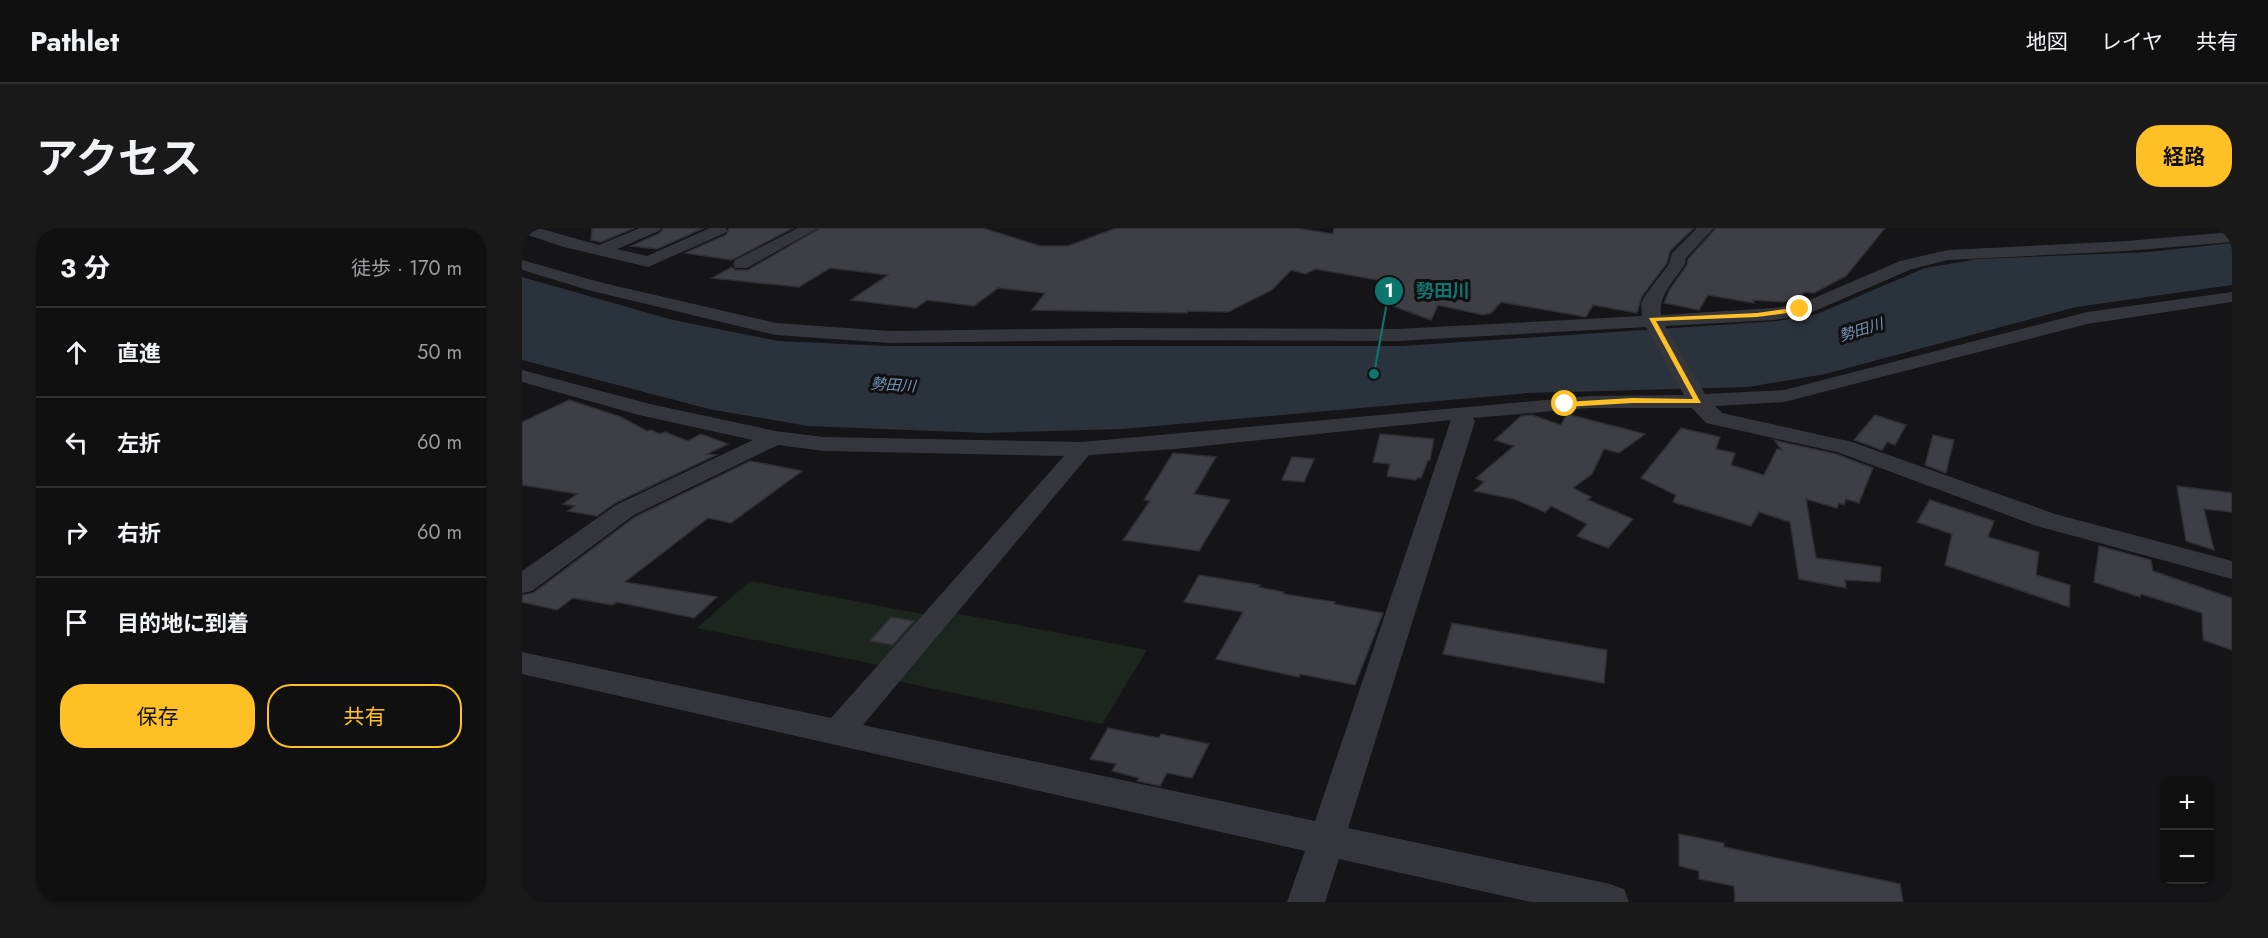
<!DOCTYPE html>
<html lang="ja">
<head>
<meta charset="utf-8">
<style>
  body { margin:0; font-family:Jost,"Noto Sans JP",sans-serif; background:#19191a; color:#f1f3f6 }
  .controls { position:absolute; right:18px; bottom:18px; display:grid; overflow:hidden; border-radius:12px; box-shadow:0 2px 4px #0004 }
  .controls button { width:54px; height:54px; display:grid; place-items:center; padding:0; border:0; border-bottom:2px solid #303031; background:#101011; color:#f1f3f6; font:30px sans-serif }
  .stop { position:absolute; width:18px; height:18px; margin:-14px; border:4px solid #ffc025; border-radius:50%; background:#fff }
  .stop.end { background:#ffc025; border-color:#fff; box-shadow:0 2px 6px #0008 }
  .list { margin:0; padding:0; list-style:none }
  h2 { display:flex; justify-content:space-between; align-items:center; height:78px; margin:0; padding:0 24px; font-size:26px }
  h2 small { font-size:20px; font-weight:400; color:#9c9d9f }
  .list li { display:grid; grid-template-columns:39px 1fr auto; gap:18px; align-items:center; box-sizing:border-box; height:90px; padding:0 24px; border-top:2px solid #303031 }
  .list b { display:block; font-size:22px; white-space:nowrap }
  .list em { font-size:20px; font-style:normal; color:#9c9d9f }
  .actions { display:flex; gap:12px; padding:18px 24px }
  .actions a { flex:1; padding:14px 0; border:2px solid #ffc025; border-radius:24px; text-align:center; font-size:21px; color:#ffc025 }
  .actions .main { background:#ffc025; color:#111 }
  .icon { flex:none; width:33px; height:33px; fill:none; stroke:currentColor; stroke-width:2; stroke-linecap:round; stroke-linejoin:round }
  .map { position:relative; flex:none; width:1710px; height:674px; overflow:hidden; border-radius:24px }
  header { display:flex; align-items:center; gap:36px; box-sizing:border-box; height:84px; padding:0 30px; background:#101011; border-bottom:2px solid #303031 }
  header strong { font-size:28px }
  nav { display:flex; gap:33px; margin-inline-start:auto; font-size:21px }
  .intro { display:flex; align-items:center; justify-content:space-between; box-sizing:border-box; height:144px; padding:0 36px }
  h1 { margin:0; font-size:42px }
  .button { padding:15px 27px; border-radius:24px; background:#ffc025; color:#111; font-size:21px; font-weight:700 }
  main { display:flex; gap:36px; padding:0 36px }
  aside { flex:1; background:#101011; border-radius:24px; box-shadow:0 2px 4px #0004 }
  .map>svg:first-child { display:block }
  .green { fill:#1c251e }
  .water { fill:#2a333c }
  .building { fill:#3e3f44; stroke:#2f2f33; stroke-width:1.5 }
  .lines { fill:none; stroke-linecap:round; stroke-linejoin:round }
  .minor { fill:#35363c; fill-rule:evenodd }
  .route { fill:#ffc025 }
  .labels { text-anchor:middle; stroke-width:6; stroke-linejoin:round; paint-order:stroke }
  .far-water-label { font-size:15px; font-style:italic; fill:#7997b6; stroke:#101012 }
  .leader { fill:none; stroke:#0f766e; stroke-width:2 }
  .callout-dot { fill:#0f766e; stroke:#101012; stroke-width:2 }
  .mark-label { font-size:18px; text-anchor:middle; font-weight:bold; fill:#fff }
  .callout-label { font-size:18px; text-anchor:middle; font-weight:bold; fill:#0f766e; stroke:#101012; stroke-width:6; stroke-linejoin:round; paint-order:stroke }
</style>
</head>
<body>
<header>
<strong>Pathlet</strong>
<nav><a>地図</a><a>レイヤ</a><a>共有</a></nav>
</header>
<div class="intro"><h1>アクセス</h1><a class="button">経路</a></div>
<main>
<aside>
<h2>3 分<small>徒歩 · 170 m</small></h2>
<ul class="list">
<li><svg class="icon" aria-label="ahead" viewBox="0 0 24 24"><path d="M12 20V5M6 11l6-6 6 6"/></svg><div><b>直進</b></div><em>50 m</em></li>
<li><svg class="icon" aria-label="left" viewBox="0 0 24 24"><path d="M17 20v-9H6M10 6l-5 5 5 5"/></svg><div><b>左折</b></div><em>60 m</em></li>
<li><svg class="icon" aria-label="right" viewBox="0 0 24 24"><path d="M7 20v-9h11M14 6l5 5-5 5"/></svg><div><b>右折</b></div><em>60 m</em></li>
<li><svg class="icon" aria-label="arrive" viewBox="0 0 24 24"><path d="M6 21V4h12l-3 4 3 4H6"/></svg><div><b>目的地に到着</b></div></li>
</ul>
<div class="actions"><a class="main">保存</a><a>共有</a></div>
</aside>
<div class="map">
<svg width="1710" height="674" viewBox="0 0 1710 674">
  <rect width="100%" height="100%" fill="#151517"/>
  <path class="green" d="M 228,353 L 410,388 L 366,439 L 175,400 Z
    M 428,384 L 625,422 L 580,496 L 370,452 Z"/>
  <path class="water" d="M 1710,15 L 1710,57 L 1554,79 L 1303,146 L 1226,159 L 1006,165 L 600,201 L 464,205 L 286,198 L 187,181 L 0,132 L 0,49 L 151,92 L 256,113 L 366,118 L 880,118 L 1256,93 L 1295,86 L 1403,40 L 1456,31 L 1626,24 Z"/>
  <path class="building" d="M 70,0 L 112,0 L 79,14 L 69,12 Z
    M 141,0 L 182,0 L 135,21 L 109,18 L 138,5 Z
    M 207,0 L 271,0 L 210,32 L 163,25 L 204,7 Z
    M 298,0 L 461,0 L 518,18 L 546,18 L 594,0 L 774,0 L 811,6 L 812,0 L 1172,0 L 1148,23 L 1145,35 L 1120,68 L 1115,85 L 1071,77 L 1064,89 L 979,74 L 969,85 L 961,87 L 916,77 L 909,92 L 855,72 L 862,53 L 793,41 L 783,46 L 769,42 L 750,62 L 706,84 L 666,83 L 665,85 L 510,82 L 523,65 L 476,60 L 452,78 L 405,72 L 394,80 L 329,72 L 366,47 L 308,40 L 277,59 L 190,50 L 210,39 L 213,42 L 226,42 Z
    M 1194,0 L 1363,0 L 1324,48 L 1292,65 L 1284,64 L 1262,74 L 1231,72 L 1232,75 L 1186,67 L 1177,82 L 1142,75 L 1148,61 L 1165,37 L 1166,31 Z
    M 47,172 L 99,189 L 125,203 L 129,202 L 138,206 L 143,204 L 166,213 L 179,206 L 206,216 L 185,226 L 194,227 L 93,275 L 75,288 L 46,283 L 53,278 L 41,276 L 55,266 L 0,257 L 0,194 Z
    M 1045,186 L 1123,206 L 1097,225 L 1082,221 L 1070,246 L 1051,260 L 1069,269 L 1066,272 L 1111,291 L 1086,320 L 1055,308 L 1065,296 L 1029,278 L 1023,284 L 992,271 L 952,263 L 962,254 L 954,250 L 992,218 L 973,212 L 999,188 L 1010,187 L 1039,197 Z
    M 1353,187 L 1384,197 L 1373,217 L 1365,214 L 1360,222 L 1332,212 Z
    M 1159,200 L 1198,209 L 1194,221 L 1213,225 L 1209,237 L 1242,247 L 1255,221 L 1260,222 L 1252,212 L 1314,226 L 1351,240 L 1337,275 L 1324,271 L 1322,277 L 1317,275 L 1315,280 L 1284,271 L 1294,330 L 1359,339 L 1358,354 L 1323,352 L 1324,360 L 1277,351 L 1268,294 L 1237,284 L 1229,298 L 1200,289 L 1151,274 L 1154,267 L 1119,250 Z
    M 858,206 L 912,211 L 908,232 L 906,232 L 899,250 L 896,249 L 894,252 L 865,248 L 868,236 L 851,234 Z
    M 1411,207 L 1432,212 L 1424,245 L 1403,237 Z
    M 651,225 L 694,229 L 672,266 L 708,272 L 677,323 L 601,312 L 628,273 L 622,272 Z
    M 770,229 L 792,231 L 782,254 L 760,252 Z
    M 228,233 L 280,243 L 209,295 L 186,290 L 103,354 L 195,369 L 172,390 L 95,374 L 90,377 L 51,370 L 35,382 L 0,374 L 0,367 L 11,365 L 113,289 Z
    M 1655,258 L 1710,265 L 1710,284 L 1682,281 L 1692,322 L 1664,313 Z
    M 1408,272 L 1472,293 L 1466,309 L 1517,324 L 1514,347 L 1548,357 L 1547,379 L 1423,337 L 1430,306 L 1395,294 Z
    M 1577,318 L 1629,332 L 1631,343 L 1710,370 L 1710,422 L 1681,412 L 1680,385 L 1619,366 L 1618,369 L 1572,354 Z
    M 677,347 L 738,357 L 736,359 L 762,364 L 761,366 L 813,374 L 812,376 L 861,385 L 833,457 L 778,446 L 777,449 L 694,431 L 721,384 L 662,374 Z
    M 369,389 L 392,393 L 371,417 L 348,413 Z
    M 930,395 L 1085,422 L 1082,455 L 921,426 Z
    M 586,500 L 637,510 L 639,506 L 687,516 L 670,550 L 645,545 L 638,558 L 615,553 L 617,550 L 590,543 L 594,536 L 568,531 Z
    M 1157,606 L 1202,615 L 1202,619 L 1378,656 L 1381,674 L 1213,674 L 1212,658 L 1177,651 L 1177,643 L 1157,638 Z"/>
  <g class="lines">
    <path class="minor" d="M 0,0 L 16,0 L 77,17 L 118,0 L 139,0 L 137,3 L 95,21 L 125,28 L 188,0 L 204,0 L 205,2 L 203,5 L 126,39 L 42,19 L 0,5 Z
      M 276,0 L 296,0 L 225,40 L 213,40 L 211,36 L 213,32 Z
      M 1175,0 L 1192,0 L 1164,30 L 1163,36 C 1153,52 1136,67 1139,87 L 1253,80 L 1283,74 L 1378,33 L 1426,22 L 1605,13 L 1710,4 L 1710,14 L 1605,23 L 1426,32 L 1390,41 L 1288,85 L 1253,92 L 1143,98 L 1183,166 L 1262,162 L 1565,84 L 1710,64 L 1710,74 L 1565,96 L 1262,174 L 1193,178 L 1200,185 L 1330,214 L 1533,286 L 1710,333 L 1710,351 L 1515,298 L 1315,224 L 1184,195 L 1170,180 L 1067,180 L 951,190 L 953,193 L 826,600 L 1088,656 L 1102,661 L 1107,674 L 1009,674 L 817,631 L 803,674 L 765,674 L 783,623 L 0,446 L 0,424 L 309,490 L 542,228 L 302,223 L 256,217 L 112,287 L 10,363 L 0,365 L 0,343 L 94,277 L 231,212 L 117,187 L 0,154 L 0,142 L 128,176 L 253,203 L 302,209 L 560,214 L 1067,168 L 1162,167 L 1124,99 L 875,113 L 599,112 L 368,115 L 254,107 L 66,62 L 0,42 L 0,32 L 77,54 L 254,95 L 368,103 L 599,100 L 875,101 L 1120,88 L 1119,77 L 1122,69 L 1147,36 L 1150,25 ZM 929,192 L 793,593 L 341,497 L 567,227 L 653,221 Z"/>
  </g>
  <path class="route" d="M 1278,79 L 1281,83 L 1235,89 L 1134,93 L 1179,175 L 1110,175 L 1043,179 L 1039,176 L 1043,174 L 1110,170 L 1171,171 L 1127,90 L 1235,85 Z"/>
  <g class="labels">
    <g class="far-water-label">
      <text transform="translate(1339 102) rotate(-17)" y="5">勢田川</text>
      <text transform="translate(371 157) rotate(4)" y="5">勢田川</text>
    </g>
  </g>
  <path class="leader" d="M852 146L867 63"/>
  <g class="callout-dot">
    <circle cx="852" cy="146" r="6"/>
    <circle cx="867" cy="63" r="15"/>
  </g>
  <g class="mark-label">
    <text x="867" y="69">1</text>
  </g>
  <g class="callout-label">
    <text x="921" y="69">勢田川</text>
  </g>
</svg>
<div class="controls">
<button>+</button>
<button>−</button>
</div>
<div class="stop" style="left:1043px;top:176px"></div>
<div class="stop end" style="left:1278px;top:81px"></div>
</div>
</main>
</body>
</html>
